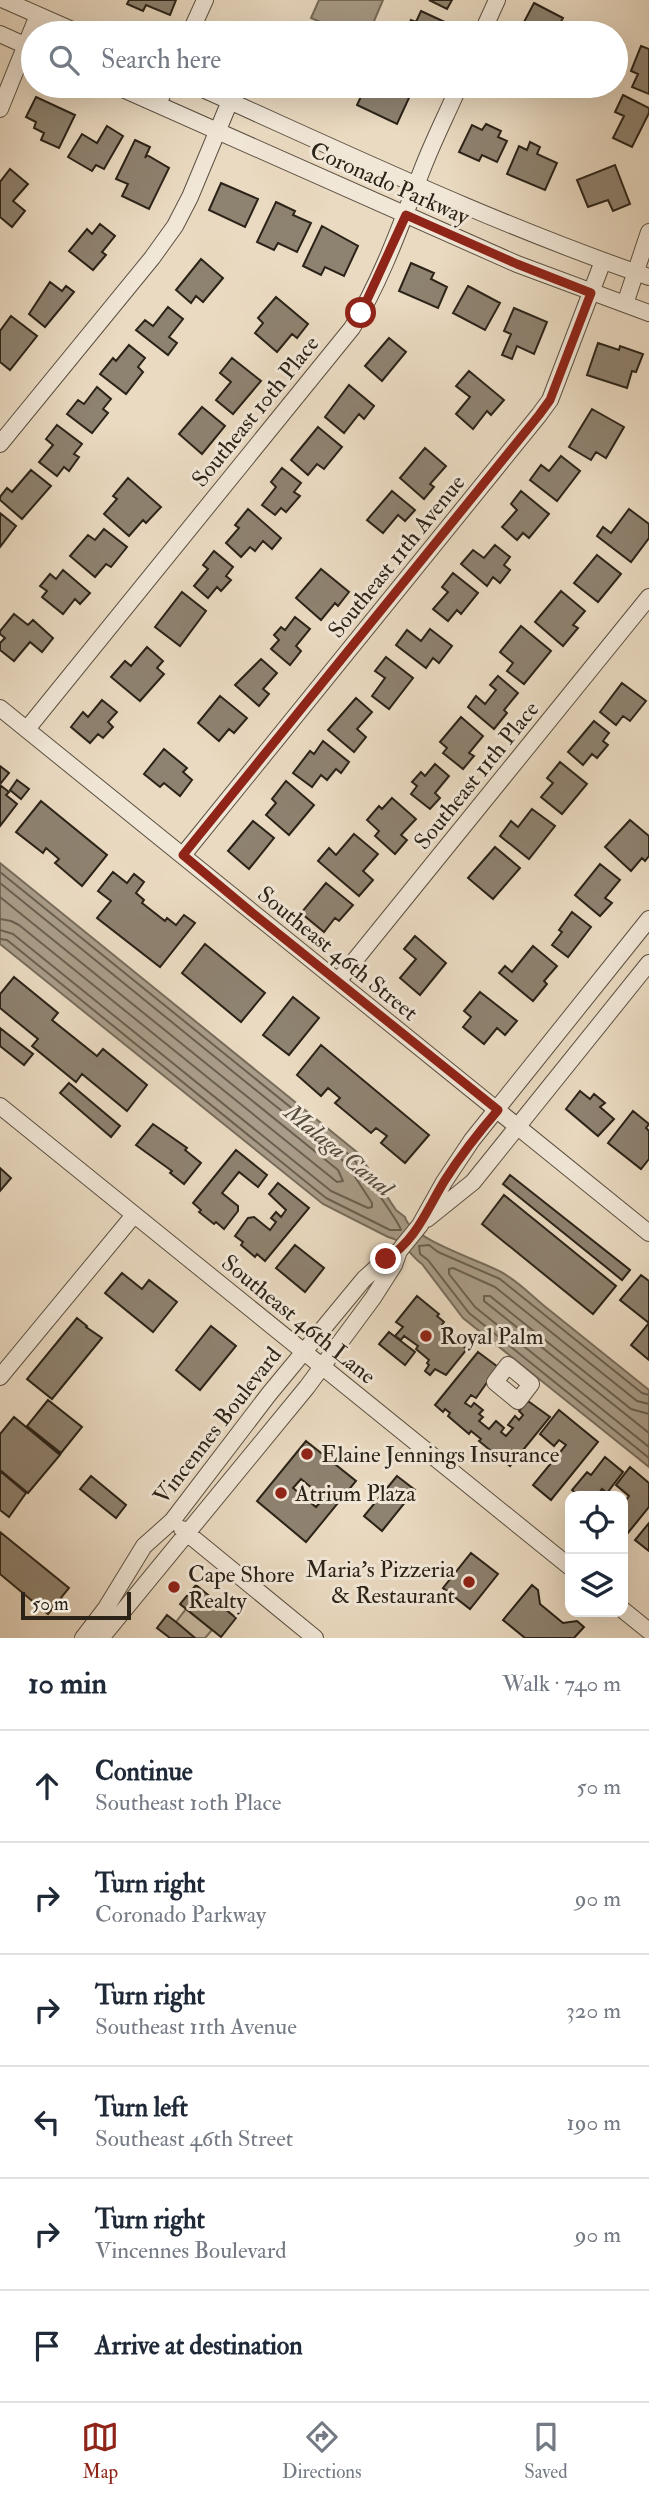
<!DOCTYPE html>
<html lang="en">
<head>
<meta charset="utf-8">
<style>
  body { margin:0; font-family:"IM FELL Double Pica",serif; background:#f2f2f3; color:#1f2937 }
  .controls { position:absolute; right:21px; bottom:21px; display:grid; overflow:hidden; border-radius:14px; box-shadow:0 7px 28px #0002 }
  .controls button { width:63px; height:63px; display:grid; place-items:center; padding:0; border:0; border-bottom:2px solid #e0e1e3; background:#fff; color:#1f2937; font:35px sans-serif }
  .scale { position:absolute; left:21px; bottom:18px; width:110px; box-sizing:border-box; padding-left:7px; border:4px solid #2b2318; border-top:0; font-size:19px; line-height:24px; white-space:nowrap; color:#2b2318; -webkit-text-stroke:5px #f1e7d7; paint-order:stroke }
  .stop { position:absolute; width:21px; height:21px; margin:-16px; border:5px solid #8f2418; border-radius:50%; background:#fff }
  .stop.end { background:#8f2418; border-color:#fff; box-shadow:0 2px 7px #0008 }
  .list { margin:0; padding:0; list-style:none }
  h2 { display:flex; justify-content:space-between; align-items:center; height:91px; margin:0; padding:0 28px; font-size:30px }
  h2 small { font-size:23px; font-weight:400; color:#747a83 }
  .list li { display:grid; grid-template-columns:46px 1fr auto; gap:21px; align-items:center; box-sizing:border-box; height:112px; padding:0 28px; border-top:2px solid #e0e1e3 }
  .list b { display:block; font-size:26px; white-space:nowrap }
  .list p { margin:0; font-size:23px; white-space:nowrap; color:#747a83 }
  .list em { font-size:23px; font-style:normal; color:#747a83 }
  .icon { flex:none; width:38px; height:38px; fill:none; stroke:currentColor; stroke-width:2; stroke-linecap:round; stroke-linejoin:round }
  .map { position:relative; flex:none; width:649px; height:1638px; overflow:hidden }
  .search { position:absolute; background:#fff; box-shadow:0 7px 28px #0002; left:21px; right:21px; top:21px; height:77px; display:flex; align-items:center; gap:18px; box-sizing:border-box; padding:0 24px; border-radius:38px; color:#747a83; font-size:26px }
  .sheet { height:763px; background:#fff }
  nav { display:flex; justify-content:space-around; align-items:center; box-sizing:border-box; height:98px; border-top:2px solid #e0e1e3; background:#fff; font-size:19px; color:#747a83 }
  nav a { display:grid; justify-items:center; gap:4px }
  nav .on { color:#8f2418 }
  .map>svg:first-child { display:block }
  .green { fill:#cabba4; stroke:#7a6f5e; stroke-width:2 }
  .water { fill:#a99c88; stroke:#776c5b; stroke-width:2 }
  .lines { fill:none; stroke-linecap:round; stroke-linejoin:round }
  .shore { stroke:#6a6050; stroke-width:2 }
  .building { fill:#8e8270; stroke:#2b2318; stroke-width:2; fill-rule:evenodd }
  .minor-casing { stroke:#5b5142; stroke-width:18 }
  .minor { stroke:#f1e7d7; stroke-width:16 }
  .route { stroke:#8f2418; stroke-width:9 }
  .poi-dot { fill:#8f2418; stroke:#f1e7d7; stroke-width:2.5 }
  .labels { text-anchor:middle; stroke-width:6; stroke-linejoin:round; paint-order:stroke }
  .street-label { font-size:23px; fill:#2b2318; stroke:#f1e7d7 }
  .poi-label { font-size:23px; fill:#2b2318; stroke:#f1e7d7; text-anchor:start }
  .water-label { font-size:24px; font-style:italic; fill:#574d3f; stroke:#f1e7d7 }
</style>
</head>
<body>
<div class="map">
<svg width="649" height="1638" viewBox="0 0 649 1638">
  <rect width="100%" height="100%" fill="#eadac1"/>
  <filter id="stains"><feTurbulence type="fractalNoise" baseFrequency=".00286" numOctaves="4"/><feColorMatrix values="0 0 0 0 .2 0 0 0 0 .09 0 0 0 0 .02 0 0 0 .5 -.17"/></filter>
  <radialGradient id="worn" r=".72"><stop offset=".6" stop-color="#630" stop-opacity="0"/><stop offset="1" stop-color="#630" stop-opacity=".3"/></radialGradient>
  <path class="green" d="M 186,1609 L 212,1630 L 205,1638 L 195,1638 L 176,1622 Z"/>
  <path class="water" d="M 319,0 L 383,0 L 369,33 L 346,33 L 311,18 Z
    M 0,863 L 358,1153 L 396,1210 L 405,1217 C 409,1238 481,1261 501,1272 C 518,1281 533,1297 548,1309 C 582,1336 615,1363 649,1390 L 649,1467 L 463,1318 L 422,1264 C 410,1256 404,1240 388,1237 L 323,1204 L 0,944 Z"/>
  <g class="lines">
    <path class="shore" d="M 0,872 L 352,1157 C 361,1169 399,1222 401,1230 L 390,1230 L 326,1198 L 7,940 L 0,939
      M 0,883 L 346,1163 L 372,1203 L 372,1207 L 368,1208 L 331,1191 L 13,934 L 0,930
      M 0,897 L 338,1170 L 343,1181 L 337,1182 L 19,925 L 11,921 L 0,919
      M 649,1395 L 642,1393 L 500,1279 L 438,1252 L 429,1245 L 419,1246 L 420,1254 L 428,1260 L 469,1313 L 649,1458
      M 649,1404 L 637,1401 L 495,1287 L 453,1268 L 449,1269 L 449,1274 L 475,1307 L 649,1447
      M 649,1414 L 631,1409 L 490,1296 L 484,1296 L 484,1301 L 649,1433"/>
  </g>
  <path class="building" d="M 129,0 L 176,0 L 170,15 L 146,5 L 143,11 L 127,4 Z
    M 429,0 L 452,0 L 447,9 Z
    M 534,3 L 563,18 L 555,33 L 527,33 L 531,25 L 524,22 Z
    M 421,11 L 447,23 L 442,33 L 404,33 L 411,20 L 416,22 Z
    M 239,22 L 262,33 L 234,33 Z
    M 641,46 L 649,49 L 649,94 L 632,87 L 638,74 L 631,71 Z
    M 310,86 L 332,86 L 328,94 Z
    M 366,86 L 387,94 L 391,86 L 414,87 L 397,124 L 357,105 Z
    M 499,86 L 521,86 L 517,96 Z
    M 623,95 L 649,108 L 649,113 L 632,147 L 613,138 L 624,116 L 615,112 Z
    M 36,97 L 75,115 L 59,148 L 41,140 L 44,133 L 34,128 L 36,122 L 26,117 Z
    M 486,124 L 501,131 L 498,137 L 507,141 L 497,162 L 482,155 L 479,161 L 459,152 L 472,125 L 482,130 Z
    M 107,126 L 123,136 L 104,169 L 96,165 L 92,171 L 68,157 L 82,134 L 97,143 Z
    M 135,140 L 150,147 L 145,158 L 147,155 L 169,168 L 149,209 L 122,196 L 128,184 L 116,179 Z
    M 530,142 L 540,147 L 537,154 L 557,163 L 545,190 L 507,174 L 519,146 L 527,150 Z
    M 615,165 L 630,204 L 613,211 L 608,200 L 588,207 L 577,180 Z
    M 10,169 L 28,184 L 13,201 L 25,211 L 12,227 L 0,217 L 0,182 Z
    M 221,183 L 258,199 L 245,227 L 209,210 Z
    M 276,202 L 295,211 L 293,215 L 311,223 L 297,252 L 278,243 L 274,250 L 257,242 Z
    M 100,224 L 115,236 L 102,252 L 106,255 L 93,270 L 69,251 L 87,229 L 92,234 Z
    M 322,226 L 358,246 L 344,276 L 325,267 L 321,275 L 303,266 Z
    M 201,259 L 223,278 L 203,302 L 196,296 L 191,303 L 176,290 Z
    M 411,263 L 434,273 L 431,279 L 447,287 L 438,308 L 399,291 Z
    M 50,282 L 62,291 L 66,286 L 74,292 L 45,327 L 29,314 Z
    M 468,286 L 500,303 L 485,330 L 453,313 Z
    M 276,297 L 308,324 L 297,338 L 292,334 L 277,352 L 255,333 L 263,323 L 258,318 Z
    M 168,307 L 183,319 L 169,337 L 177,343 L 168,355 L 136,330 L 145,320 L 153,326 Z
    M 514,308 L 547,322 L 534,354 L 517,346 L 512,359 L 502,355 L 511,334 L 504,331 Z
    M 11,316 L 37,336 L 10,370 L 0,362 L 0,331 Z
    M 389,338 L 406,352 L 382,381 L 365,366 Z
    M 598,343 L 619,350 L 620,346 L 643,354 L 636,372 L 632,371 L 627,388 L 587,375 Z
    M 129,345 L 145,358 L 138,367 L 143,372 L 126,394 L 100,374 L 113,358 L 116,361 Z
    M 232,358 L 261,381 L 233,414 L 216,400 L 231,382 L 220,373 Z
    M 469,371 L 504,400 L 491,415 L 487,411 L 473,429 L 456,414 L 470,397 L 456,386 Z
    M 349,385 L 374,406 L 364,419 L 359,414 L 344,433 L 325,417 Z
    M 97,387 L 111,399 L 103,409 L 108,413 L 92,433 L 67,414 L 78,400 L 84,404 Z
    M 202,407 L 225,426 L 202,454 L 179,434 Z
    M 592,409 L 624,427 L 606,458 L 596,452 L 591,460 L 569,447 Z
    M 57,425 L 82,444 L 74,454 L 79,457 L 69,471 L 64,467 L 57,476 L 39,462 L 53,445 L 46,439 Z
    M 318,427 L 342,447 L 324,469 L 317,464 L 308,475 L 291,460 Z
    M 425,448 L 446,466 L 430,484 L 434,487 L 424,499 L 400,478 Z
    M 561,456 L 580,471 L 557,501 L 530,480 L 541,465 L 549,471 Z
    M 282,468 L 301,483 L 294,492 L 300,496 L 286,512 L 281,508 L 275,515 L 262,505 L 276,487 L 271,482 Z
    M 31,470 L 51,486 L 22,519 L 0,500 L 0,497 L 7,488 L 12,492 Z
    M 128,478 L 161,507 L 146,523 L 143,520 L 129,536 L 104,514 L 117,499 L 113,496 Z
    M 392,491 L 415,510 L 405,521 L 398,515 L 383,533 L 367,520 Z
    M 521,491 L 549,514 L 529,538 L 523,533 L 517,540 L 502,527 L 517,510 L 511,504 Z
    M 248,509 L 281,538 L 272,549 L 263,541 L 255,551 L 250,547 L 241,557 L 226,543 L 239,528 L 235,525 Z
    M 629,509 L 649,524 L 649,538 L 631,562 L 597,536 L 603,527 L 611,533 Z
    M 0,513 L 16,526 L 0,547 Z
    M 104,529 L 127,547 L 111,567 L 106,564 L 95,577 L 70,556 L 88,535 L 95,540 Z
    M 495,545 L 510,557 L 504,565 L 510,570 L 500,583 L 493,577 L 487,586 L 461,564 L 473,550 L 484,558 Z
    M 214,551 L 233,567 L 226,576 L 231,580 L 221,591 L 217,587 L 208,598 L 194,586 L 208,569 L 203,565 Z
    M 597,555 L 621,574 L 598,602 L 574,583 Z
    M 321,569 L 349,592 L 338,606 L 335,603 L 321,620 L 296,598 Z
    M 63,570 L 90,593 L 80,604 L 75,599 L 63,614 L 42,597 L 47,591 L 40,586 L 50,574 L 56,579 Z
    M 453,573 L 478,593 L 461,614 L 457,610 L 448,621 L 433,609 L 448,592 L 442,587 Z
    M 561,591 L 585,611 L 573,625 L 578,628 L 563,646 L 535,622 Z
    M 182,592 L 206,611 L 180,646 L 155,627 Z
    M 14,614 L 28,625 L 33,620 L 53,638 L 42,652 L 30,642 L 14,661 L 0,650 L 0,643 L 5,638 L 0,634 L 0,631 Z
    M 295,617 L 310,629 L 296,646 L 301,651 L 290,665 L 271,649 L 279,640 L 274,635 L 281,627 L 285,630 Z
    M 521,626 L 551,651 L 524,684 L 507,671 L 513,663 L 500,652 Z
    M 430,629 L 452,646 L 439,663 L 433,658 L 426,668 L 396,645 L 407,630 L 421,641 Z
    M 147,647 L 163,661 L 157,668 L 164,674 L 140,701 L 111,677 L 125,661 L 131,666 Z
    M 386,657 L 413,678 L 389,709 L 372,696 L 385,678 L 375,671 Z
    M 261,659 L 277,673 L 263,689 L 269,694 L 259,706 L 235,685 Z
    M 498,676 L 518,693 L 504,710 L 507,713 L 494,729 L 468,707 L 476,696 L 485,704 L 496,690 L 490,685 Z
    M 622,683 L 646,701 L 630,721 L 623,716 L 616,725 L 600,712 Z
    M 220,696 L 247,718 L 234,733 L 229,729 L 219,741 L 198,723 Z
    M 356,698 L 372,712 L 357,729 L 366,737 L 354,752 L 328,730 Z
    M 102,700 L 117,712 L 108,722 L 113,727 L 103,738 L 98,734 L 90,743 L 71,727 L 83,712 L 88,717 Z
    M 461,717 L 483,736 L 469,753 L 474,756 L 463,769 L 443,753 L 447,748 L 440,742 Z
    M 594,721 L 609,733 L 603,741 L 608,745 L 597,758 L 592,754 L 583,765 L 568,752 Z
    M 323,741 L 349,762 L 341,773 L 336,769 L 327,780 L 321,775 L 312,787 L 293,773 L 310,751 L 314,754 Z
    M 164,749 L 187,768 L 183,772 L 192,780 L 180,796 L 164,783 L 160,787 L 144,774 Z
    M 560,762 L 587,784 L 562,814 L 541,797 L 553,783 L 547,778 Z
    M 435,764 L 449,776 L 435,793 L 440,798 L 430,809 L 411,794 L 417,786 L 412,782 L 421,772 L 425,776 Z
    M 0,766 L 9,773 L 1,783 L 0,782 Z
    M 17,780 L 29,789 L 21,799 L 10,790 Z
    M 286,781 L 314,805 L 289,835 L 266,815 L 276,803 L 272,799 Z
    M 0,785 L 9,792 L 6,795 L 17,804 L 0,826 Z
    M 392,798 L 416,819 L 401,835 L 407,840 L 395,854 L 375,836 L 379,831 L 367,820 L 379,806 L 382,809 Z
    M 41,801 L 107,855 L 82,886 L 55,863 L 59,859 L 46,848 L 43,853 L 16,832 Z
    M 532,809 L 555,826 L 529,859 L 500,836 L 511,821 L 518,827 Z
    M 630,820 L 649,836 L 649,856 L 645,861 L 642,858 L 631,871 L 605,847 Z
    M 253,821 L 274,838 L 249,869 L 228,851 Z
    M 354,834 L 378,854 L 363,871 L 373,880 L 359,896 L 318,861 L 329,848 L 336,855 Z
    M 495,847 L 520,868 L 493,899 L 468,878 Z
    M 600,864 L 620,880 L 605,898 L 612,903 L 600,916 L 575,895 Z
    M 113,872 L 127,883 L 134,874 L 144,882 L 136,893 L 144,900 L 142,903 L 165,921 L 167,918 L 176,925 L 184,915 L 195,923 L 160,967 L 97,918 L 111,901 L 98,891 Z
    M 326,883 L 353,905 L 339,921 L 335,918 L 324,932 L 301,913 Z
    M 572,912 L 591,927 L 568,957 L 552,945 L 562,932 L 559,930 Z
    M 415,936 L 446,963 L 420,995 L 400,978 L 416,959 L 404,949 Z
    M 205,944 L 265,993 L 241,1022 L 182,973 Z
    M 533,946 L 557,966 L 544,981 L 547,984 L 533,1001 L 499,973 L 505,966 L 512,972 Z
    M 14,977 L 58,1013 L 52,1020 L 97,1056 L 103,1049 L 147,1085 L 127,1111 L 82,1074 L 76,1082 L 32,1046 L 38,1039 L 0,1008 L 0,994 Z
    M 480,992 L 517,1021 L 505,1035 L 497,1028 L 484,1044 L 463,1027 L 471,1017 L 464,1011 Z
    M 293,997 L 319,1018 L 289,1055 L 263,1035 Z
    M 0,1028 L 33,1054 L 24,1065 L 0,1046 Z
    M 321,1045 L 429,1135 L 405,1163 L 381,1143 L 387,1136 L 376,1128 L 371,1133 L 335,1103 L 340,1098 L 328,1088 L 321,1096 L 297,1075 Z
    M 69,1083 L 120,1126 L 111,1137 L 60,1093 Z
    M 580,1091 L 590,1099 L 594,1094 L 605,1103 L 600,1107 L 614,1119 L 598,1136 L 566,1109 Z
    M 633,1111 L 649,1124 L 646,1128 L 649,1131 L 649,1159 L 641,1169 L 608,1143 Z
    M 153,1124 L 187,1148 L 185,1150 L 201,1163 L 184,1184 L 170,1173 L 172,1171 L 136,1145 Z
    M 236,1150 L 267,1175 L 258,1187 L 239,1172 L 222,1193 L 238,1206 L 238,1211 L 224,1229 L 216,1222 L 214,1224 L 199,1212 L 201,1210 L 193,1203 Z
    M 0,1168 L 11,1178 L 0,1191 Z
    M 510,1175 L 630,1270 L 622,1280 L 503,1184 Z
    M 278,1183 L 309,1208 L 265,1261 L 257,1254 L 255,1257 L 241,1245 L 243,1242 L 235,1236 L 248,1218 L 254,1217 L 270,1230 L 276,1222 L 271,1218 L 276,1212 L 281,1217 L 286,1210 L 269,1194 Z
    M 504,1195 L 616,1286 L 593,1314 L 482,1224 Z
    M 295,1245 L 324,1268 L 305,1292 L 276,1268 Z
    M 122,1273 L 142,1289 L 149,1280 L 177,1302 L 153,1332 L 105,1293 Z
    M 641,1275 L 649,1281 L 649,1360 L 631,1345 L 649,1323 L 620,1300 Z
    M 417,1296 L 439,1314 L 437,1316 L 444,1322 L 442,1325 L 461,1340 L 459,1343 L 467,1349 L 446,1375 L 435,1369 L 430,1375 L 425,1371 L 429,1365 L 427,1363 L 429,1360 L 416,1349 L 418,1346 L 404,1336 L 401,1340 L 395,1336 L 403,1327 L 396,1322 Z
    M 77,1318 L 87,1326 L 86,1327 L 102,1338 L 52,1399 L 27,1379 Z
    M 211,1326 L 236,1346 L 200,1390 L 176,1370 Z
    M 389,1332 L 415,1352 L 405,1365 L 379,1344 Z
    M 478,1352 L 498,1367 L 476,1398 L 471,1395 L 465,1403 L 471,1407 L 474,1403 L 483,1410 L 479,1414 L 483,1417 L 479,1421 L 489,1429 L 496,1421 L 504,1428 L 501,1432 L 506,1436 L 513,1428 L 508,1425 L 515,1416 L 519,1420 L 523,1415 L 519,1411 L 528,1401 L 550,1417 L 510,1466 L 501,1459 L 503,1456 L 499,1453 L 496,1455 L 479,1441 L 481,1439 L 471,1431 L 469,1434 L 448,1416 L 450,1413 L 445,1409 L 443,1412 L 435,1405 Z
    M 48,1400 L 82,1427 L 61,1453 L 27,1426 Z
    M 559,1410 L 598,1442 L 551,1500 L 533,1485 L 566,1445 L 559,1440 L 554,1446 L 540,1434 Z
    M 14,1417 L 60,1455 L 28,1493 L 0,1470 L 0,1434 Z
    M 306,1441 L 356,1481 L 306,1542 L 257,1501 ZM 301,1479 L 324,1498 L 316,1507 L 293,1488 Z
    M 605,1457 L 623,1472 L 607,1493 L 602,1489 L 597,1496 L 573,1496 L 576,1493 L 572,1490 L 587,1472 L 591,1475 Z
    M 630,1467 L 649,1483 L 649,1507 L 623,1539 L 623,1504 L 629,1496 L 616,1485 Z
    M 0,1471 L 26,1493 L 9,1517 L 0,1510 Z
    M 91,1476 L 126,1505 L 116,1518 L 80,1489 Z
    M 397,1476 L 415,1490 L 382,1531 L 364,1516 Z
    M 649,1523 L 649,1551 L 635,1540 Z
    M 0,1532 L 69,1588 L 48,1614 L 0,1574 Z
    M 471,1553 L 498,1574 L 470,1609 L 443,1588 Z
    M 196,1585 L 236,1618 L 221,1637 L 180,1604 Z
    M 532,1585 L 538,1590 L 540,1604 L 563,1623 L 577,1621 L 584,1627 L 574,1638 L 525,1638 L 503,1620 Z
    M 167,1615 L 176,1622 L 195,1638 L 170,1638 L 157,1628 Z"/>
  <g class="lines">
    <defs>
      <path id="minor" d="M 4,0 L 79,33
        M 190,33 L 205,0
        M 482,33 L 497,0
        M 0,34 L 33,49
        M 116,86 L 517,264 L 649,313
        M 196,86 C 346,153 494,224 649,277
        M 158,104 L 166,86
        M 0,109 L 38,15
        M 625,304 L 649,232
        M 0,444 L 152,258 L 175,226 L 190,197 L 230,101
        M 0,708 L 649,1233
        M 27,729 L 352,328 C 382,279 401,224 422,170 C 433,141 447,114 459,86
        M 183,855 L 539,415 L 550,400 L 603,261
        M 338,981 L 649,597
        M 0,1106 L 570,1567
        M 427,1219 L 473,1182 L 649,963
        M 508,1365 L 531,1384 L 518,1401 L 495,1382 Z
        M 0,1377 L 134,1215
        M 182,1529 L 315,1638
        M 623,1610 L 649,1631
        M 83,1638 L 106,1608 L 144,1546 L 172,1521 L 269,1394 L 364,1279 L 386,1259 L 399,1251
        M 101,1638 L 307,1387 L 373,1298 L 394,1265 L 399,1251 L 420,1225 L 444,1182 L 472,1140 L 649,919"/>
    </defs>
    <use href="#minor" class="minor-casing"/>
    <use href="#minor" class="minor"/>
  </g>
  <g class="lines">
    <path class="route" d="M 361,313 L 406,215 L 517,264 L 591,293 L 550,400 L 539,415 L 183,855 L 250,911 L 498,1110 C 479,1132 461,1155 445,1180 C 427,1209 416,1241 386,1259"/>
  </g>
  <g class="poi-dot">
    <circle cx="426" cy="1336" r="7"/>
    <circle cx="307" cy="1454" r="7"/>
    <circle cx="281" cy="1493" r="7"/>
    <circle cx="469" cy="1582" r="7"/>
    <circle cx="174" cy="1587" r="7"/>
  </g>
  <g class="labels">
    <g class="street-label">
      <text transform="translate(390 183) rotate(24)" y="8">Coronado Parkway</text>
      <text transform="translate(255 411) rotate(-51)" y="8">Southeast 10th Place</text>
      <text transform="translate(396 556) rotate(-51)" y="8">Southeast 11th Avenue</text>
      <text transform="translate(476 775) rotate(-51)" y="8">Southeast 11th Place</text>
      <text transform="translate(338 953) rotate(39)" y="8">Southeast 46th Street</text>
      <text transform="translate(299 1319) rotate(39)" y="8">Southeast 46th Lane</text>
      <text transform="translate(217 1425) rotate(-52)" y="8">Vincennes Boulevard</text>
    </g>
    <g class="poi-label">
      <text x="440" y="1344">Royal Palm</text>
      <text x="321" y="1462">Elaine Jennings Insurance</text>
      <text x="295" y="1501">Atrium Plaza</text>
      <text x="455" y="1577" text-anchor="end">Maria's Pizzeria<tspan x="455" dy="26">&amp; Restaurant</tspan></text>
      <text x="188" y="1582">Cape Shore<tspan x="188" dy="26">Realty</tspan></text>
    </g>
    <g class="water-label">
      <text transform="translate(339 1150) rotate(39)" y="8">Malaga Canal</text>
    </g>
  </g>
  <rect width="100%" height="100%" filter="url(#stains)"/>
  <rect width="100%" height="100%" fill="url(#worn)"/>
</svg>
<div class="controls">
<button><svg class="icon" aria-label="locate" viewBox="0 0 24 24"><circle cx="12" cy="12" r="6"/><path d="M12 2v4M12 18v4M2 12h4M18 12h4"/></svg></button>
<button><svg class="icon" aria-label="layers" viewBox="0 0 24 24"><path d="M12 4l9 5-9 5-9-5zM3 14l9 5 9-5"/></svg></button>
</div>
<div class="scale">50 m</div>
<div class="stop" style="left:361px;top:313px"></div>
<div class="stop end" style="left:386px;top:1259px"></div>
<div class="search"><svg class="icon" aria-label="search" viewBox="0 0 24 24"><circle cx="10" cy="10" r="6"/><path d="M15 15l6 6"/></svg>Search here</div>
</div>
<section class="sheet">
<h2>10 min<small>Walk · 740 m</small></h2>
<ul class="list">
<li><svg class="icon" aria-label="ahead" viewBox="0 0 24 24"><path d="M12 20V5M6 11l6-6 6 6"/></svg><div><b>Continue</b><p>Southeast 10th Place</p></div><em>50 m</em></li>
<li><svg class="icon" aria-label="right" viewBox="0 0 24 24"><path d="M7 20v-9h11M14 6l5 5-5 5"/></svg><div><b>Turn right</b><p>Coronado Parkway</p></div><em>90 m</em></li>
<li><svg class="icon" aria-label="right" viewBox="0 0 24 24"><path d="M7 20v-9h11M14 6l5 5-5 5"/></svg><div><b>Turn right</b><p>Southeast 11th Avenue</p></div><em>320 m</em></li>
<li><svg class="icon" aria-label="left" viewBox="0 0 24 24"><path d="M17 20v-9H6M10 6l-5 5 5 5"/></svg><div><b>Turn left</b><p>Southeast 46th Street</p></div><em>190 m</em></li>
<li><svg class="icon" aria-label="right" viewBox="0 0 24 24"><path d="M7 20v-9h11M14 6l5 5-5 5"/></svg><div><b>Turn right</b><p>Vincennes Boulevard</p></div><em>90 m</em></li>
<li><svg class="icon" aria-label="arrive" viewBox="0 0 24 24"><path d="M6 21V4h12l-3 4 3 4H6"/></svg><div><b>Arrive at destination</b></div></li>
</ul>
</section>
<nav>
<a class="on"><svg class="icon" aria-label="map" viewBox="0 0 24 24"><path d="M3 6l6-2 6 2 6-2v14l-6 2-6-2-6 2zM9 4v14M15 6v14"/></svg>Map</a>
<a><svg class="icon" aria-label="directions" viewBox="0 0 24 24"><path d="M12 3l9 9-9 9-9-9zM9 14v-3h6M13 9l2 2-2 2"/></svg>Directions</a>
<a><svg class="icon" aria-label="saved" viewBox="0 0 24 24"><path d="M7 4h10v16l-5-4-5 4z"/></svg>Saved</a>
</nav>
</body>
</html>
